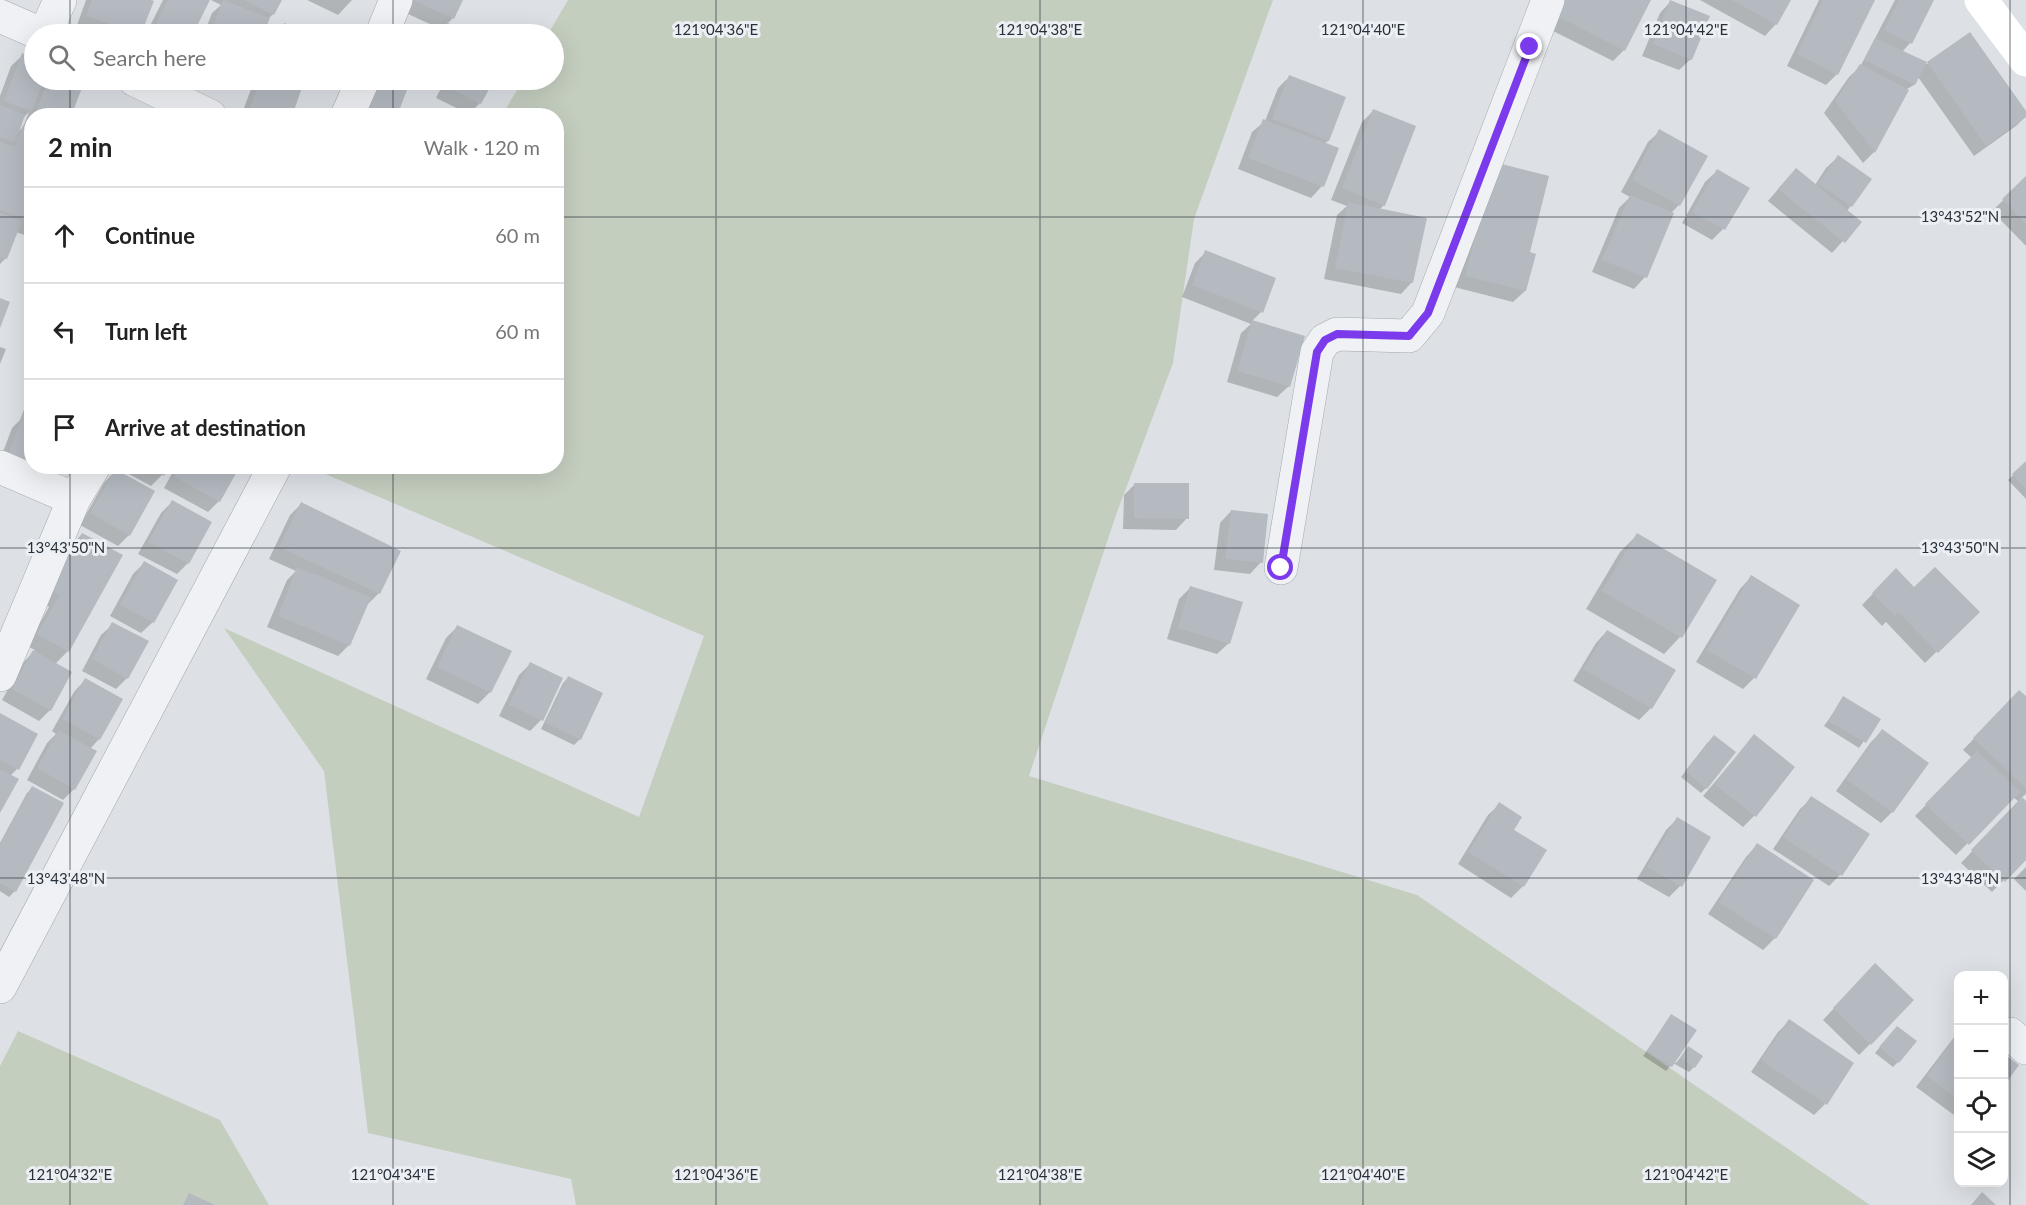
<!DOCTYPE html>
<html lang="en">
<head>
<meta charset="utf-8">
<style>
  body { margin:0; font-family:Lato,sans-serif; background:#f6f6f6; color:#222 }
  .controls { position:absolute; right:18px; bottom:18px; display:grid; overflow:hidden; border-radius:12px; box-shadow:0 6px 24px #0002 }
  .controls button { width:54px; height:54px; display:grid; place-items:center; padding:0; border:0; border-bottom:2px solid #e0e0e0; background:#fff; color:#222; font:30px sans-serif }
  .stop { position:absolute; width:18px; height:18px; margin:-14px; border:4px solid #7c3aed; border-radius:50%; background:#fff }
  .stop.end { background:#7c3aed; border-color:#fff; box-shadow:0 2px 6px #0008 }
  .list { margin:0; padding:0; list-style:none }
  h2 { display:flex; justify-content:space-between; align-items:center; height:78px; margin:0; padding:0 24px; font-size:26px }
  h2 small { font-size:20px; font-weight:400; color:#767676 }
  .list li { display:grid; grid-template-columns:39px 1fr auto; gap:18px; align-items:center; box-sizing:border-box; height:96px; padding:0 24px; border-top:2px solid #e0e0e0 }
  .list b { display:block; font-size:22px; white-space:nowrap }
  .list em { font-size:20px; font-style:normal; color:#767676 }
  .icon { flex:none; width:33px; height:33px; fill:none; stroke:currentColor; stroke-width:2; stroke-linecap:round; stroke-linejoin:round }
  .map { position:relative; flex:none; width:2026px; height:1205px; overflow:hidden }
  .search { position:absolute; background:#fff; box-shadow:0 6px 24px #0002; left:24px; top:24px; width:540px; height:66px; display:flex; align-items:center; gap:15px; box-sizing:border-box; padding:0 21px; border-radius:33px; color:#767676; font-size:22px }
  .panel { position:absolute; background:#fff; box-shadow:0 6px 24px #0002; left:24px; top:108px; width:540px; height:366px; border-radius:24px }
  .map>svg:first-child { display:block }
  .green { fill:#c4cebf }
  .shadow { fill:#0003; fill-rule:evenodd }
  .building { fill:#b5bac1 }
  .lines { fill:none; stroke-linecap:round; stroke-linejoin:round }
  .street-casing { stroke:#a3a8ae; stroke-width:34 }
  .street { stroke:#eff1f4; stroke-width:33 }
  .secondary { stroke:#fff; stroke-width:33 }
  .route { stroke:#7c3aed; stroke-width:8 }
  .ticks { fill:none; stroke:#28303a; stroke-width:1.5; stroke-opacity:0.45 }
  .ticks-label { font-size:15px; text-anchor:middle; fill:#28303a; stroke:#eceff3; stroke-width:6; stroke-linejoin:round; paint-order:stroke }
</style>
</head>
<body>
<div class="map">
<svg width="2026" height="1205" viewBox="0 0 2026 1205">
  <rect width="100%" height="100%" fill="#dde1e5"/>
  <path class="green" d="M 568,0 L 1273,0 L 1194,219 L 1173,363 L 1116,515 L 1029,776 L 1417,895 L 1870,1205 L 576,1205 L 571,1179 L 368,1133 L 324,771 L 224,628 L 639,817 L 704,636 L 309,467 L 556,466 L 556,116 L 502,115 L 523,80 L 554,80 L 554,34 L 548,34 Z
    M 18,1031 L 220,1120 L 269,1205 L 0,1205 L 0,1066 Z"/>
  <path class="shadow" d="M 86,0 L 147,0 L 152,2 L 140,34 L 95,34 L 76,28 Z
    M 163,0 L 208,0 L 191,34 L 146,34 Z
    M 211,0 L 280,0 L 273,14 L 267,20 L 262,34 L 204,34 L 212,13 L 221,5 Z
    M 307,0 L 352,0 L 338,15 Z
    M 401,0 L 461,0 L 453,18 L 447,24 L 460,31 L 458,34 L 441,34 L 443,30 L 397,9 Z
    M 1559,0 L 1649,0 L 1624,50 L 1613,61 L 1545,27 Z
    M 1700,0 L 1790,0 L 1776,24 L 1765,36 Z
    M 1819,0 L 1874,0 L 1837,74 L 1826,85 L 1787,66 Z
    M 1895,0 L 1933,0 L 1910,43 L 1902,52 L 1927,64 L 1970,34 L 2026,113 L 2026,116 L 2016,126 L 1974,156 L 1918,77 L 1914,85 L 1907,89 L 1874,152 L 1863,163 L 1824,113 L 1849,77 L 1860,67 Z
    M 1671,1 L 1691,59 L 1679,70 L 1642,56 L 1660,13 Z
    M 284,25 L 309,34 L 277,34 Z
    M 477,26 L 494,34 L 468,34 Z
    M 23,55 L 34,59 L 34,80 L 42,80 L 39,89 L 48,80 L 53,80 L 80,89 L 70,116 L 32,116 L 32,231 L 27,236 L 16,232 L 6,258 L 0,264 L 0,96 L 11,66 ZM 29,112 L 23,127 L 16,134 L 22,119 Z
    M 1289,77 L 1344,98 L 1328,141 L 1324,144 L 1322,186 L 1311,198 L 1238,169 L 1252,132 L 1265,121 L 1278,88 Z
    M 226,80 L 240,80 L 236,83 Z
    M 257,80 L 283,80 L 301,86 L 291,116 L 241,116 L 253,84 Z
    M 445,80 L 492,80 L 480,103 L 469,114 L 436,98 Z
    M 369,84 L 395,116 L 360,116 Z
    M 1373,111 L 1384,205 L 1379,210 L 1412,282 L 1401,294 L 1324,279 L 1337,215 L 1347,206 L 1331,200 L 1362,122 Z
    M 1660,131 L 1706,156 L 1679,205 L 1671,213 L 1645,277 L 1634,289 L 1592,272 L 1619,208 L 1630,197 L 1621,192 L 1648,142 Z
    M 1838,157 L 1870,179 L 1847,211 L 1860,222 L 1832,253 L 1768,201 L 1785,181 L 1815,185 L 1826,168 Z
    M 1717,171 L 1723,229 L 1712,240 L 1682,223 L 1705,182 Z
    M 1483,175 L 1528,253 L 1525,291 L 1513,302 L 1454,287 Z
    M 2026,178 L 2026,246 L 1992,211 Z
    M 1206,252 L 1261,312 L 1252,321 L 1289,386 L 1277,397 L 1227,382 L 1241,333 L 1251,324 L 1182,297 L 1195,263 Z
    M 0,347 L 6,349 L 0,364 Z
    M 32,389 L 32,466 L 46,466 L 45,471 L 0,460 L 12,428 L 20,420 Z
    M 2026,463 L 2026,499 L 2008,480 Z
    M 114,466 L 167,466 L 162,475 L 151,486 Z
    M 176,466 L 238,466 L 219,501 L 208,512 L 164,488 Z
    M 115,471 L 129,535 L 118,546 L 80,525 L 104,483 Z
    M 1135,484 L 1187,518 L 1176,530 L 1123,529 L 1124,495 Z
    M 172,502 L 188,563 L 177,574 L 138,554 L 161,513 Z
    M 301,504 L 379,593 L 368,604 L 349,645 L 338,656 L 267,627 L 287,580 L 296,571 L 269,559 L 290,515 Z
    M 1231,511 L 1261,562 L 1250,574 L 1214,570 L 1220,523 Z
    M 82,534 L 121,555 L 68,651 L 55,664 L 50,710 L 39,721 L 2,700 L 22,664 L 35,650 L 27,646 L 49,607 L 40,602 L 71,546 Z
    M 1637,535 L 1680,637 L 1664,654 L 1586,609 L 1620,552 Z
    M 144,563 L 153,622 L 141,633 L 110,616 L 133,574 Z
    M 1896,570 L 1914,589 L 1977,612 L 1925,663 L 1886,622 L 1882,626 L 1862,605 Z
    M 1751,577 L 1798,605 L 1754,678 L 1743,689 L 1696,662 L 1740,589 Z
    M 1191,587 L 1229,643 L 1217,654 L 1167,639 L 1179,599 Z
    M 113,624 L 127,678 L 116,689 L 82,671 L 101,635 Z
    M 457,627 L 510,652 L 490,692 L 478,704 L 426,679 L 446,638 Z
    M 1607,631 L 1674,671 L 1651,708 L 1639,720 L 1573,681 L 1596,643 Z
    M 530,664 L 541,720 L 530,731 L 499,716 L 519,675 Z
    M 568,678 L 601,693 L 580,739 L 574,745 L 541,729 L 563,683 Z
    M 85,680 L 99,739 L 90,749 L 74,789 L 63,800 L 27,780 L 47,743 L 56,734 L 52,731 L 74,692 Z
    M 1844,698 L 1879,719 L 1859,748 L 1824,726 Z
    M 2026,698 L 2026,794 L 2021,798 L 2026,803 L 2026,857 L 1992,892 L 1961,863 L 2019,802 L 2013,797 L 1956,855 L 1915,816 L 1972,758 L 1963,750 L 2008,703 Z
    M 0,715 L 17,769 L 10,776 L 0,809 Z
    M 1882,731 L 1892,812 L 1881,823 L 1836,791 L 1871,742 Z
    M 1754,736 L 1754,816 L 1743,827 L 1703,796 Z
    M 1708,742 L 1706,788 L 1701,793 L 1681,777 Z
    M 32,788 L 61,804 L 15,891 L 9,897 L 0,891 L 0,843 L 27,793 Z
    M 1812,798 L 1868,835 L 1840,875 L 1829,886 L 1773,849 L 1800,809 Z
    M 1500,804 L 1512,830 L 1545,851 L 1523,886 L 1511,898 L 1458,864 L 1488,815 Z
    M 1677,819 L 1680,886 L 1669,897 L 1637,879 L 1666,830 Z
    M 1757,845 L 1812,881 L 1775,938 L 1763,950 L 1708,914 L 1746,857 Z
    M 2026,867 L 2026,891 L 2014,879 Z
    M 1864,976 L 1870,1044 L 1859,1055 L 1823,1020 Z
    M 1671,1016 L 1674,1062 L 1676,1063 L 1688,1048 L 1694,1067 L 1689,1072 L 1673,1063 L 1666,1071 L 1643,1056 Z
    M 1789,1021 L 1825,1104 L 1814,1115 L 1751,1072 L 1778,1032 Z
    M 1958,1032 L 1958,1118 L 1916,1087 Z
    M 1892,1033 L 1898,1062 L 1893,1067 L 1875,1053 Z"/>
  <path class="building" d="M 92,0 L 151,0 L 154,1 L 141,34 L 137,34 L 86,16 Z
    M 168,0 L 210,0 L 193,34 L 172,34 L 155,26 Z
    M 223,0 L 270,18 L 263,34 L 210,34 Z
    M 244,0 L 282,0 L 274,15 Z
    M 413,0 L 463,0 L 454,19 Z
    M 1563,0 L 1651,0 L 1625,51 L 1555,15 Z
    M 1670,0 L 1710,16 L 1692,60 L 1653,44 Z
    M 1732,0 L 1791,0 L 1777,25 Z
    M 1823,0 L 1875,0 L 1838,75 L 1797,54 Z
    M 1899,0 L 1934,0 L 1912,44 L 1884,30 Z
    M 284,23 L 314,34 L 279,34 Z
    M 448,23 L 462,31 L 460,34 L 442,34 Z
    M 477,24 L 498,34 L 472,34 Z
    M 1970,32 L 2026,111 L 2026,117 L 1986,146 L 1927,62 L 1915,85 L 1864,60 L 1875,38 L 1927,62 Z
    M 22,53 L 34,58 L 34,80 L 44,80 L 32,111 L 4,101 Z
    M 1860,64 L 1909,90 L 1875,153 L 1835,101 Z
    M 1289,75 L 1346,97 L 1329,141 L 1272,119 Z
    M 48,80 L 57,80 L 82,88 L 71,116 L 34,116 Z
    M 261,80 L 287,80 L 303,85 L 292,116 L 264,116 L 249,110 Z
    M 373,80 L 380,80 L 407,90 L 397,116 L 379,116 L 361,109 Z
    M 449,80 L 494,80 L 481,104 L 446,86 Z
    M 0,105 L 25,115 L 15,143 L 0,137 Z
    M 1373,109 L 1416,126 L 1385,206 L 1342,188 Z
    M 1263,119 L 1339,148 L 1324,187 L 1248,158 Z
    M 23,125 L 32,128 L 32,222 L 0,210 L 0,142 L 15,147 Z
    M 1659,129 L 1708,156 L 1680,206 L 1632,180 Z
    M 1838,155 L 1872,179 L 1852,207 L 1818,184 Z
    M 1494,162 L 1549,176 L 1530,252 L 1536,254 L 1526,291 L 1465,276 Z
    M 1796,168 L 1862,222 L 1845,243 L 1778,189 Z
    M 1717,169 L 1750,188 L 1725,230 L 1692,212 Z
    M 2026,176 L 2026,224 L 2002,199 Z
    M 1630,195 L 1674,213 L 1647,278 L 1602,260 Z
    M 1348,202 L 1427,218 L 1413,283 L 1335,268 Z
    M 0,212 L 22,221 L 7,259 L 0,257 Z
    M 1205,250 L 1276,278 L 1263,313 L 1192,285 Z
    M 0,298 L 10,302 L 0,328 Z
    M 1252,320 L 1305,336 L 1290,387 L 1237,371 Z
    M 23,415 L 32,418 L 32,466 L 7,457 Z
    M 2026,461 L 2026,489 L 2012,474 Z
    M 146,466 L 169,466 L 164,476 Z
    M 180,466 L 240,466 L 220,502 L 175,477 Z
    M 115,469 L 155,491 L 130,536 L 90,513 Z
    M 1134,483 L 1189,483 L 1189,519 L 1134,518 Z
    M 172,500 L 212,522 L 189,564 L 148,542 Z
    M 301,502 L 401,551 L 380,594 L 279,547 Z
    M 1231,510 L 1268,514 L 1263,563 L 1225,559 Z
    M 82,533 L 123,555 L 69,652 L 37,634 L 60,595 L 50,590 Z
    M 1637,533 L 1717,580 L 1682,638 L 1602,591 Z
    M 144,561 L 178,580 L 154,623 L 120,605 Z
    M 297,567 L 371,597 L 350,646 L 278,616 Z
    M 1935,567 L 1980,612 L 1938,653 L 1898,612 L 1895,616 L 1872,593 L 1896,568 L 1914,587 Z
    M 1751,575 L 1800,605 L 1756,679 L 1707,650 Z
    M 1190,586 L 1243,602 L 1230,644 L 1178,628 Z
    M 112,622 L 149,641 L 128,679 L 92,659 Z
    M 457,625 L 512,651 L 491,693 L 437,667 Z
    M 1607,630 L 1676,670 L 1652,709 L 1583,669 Z
    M 33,650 L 72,672 L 51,711 L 12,689 Z
    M 530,662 L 563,678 L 543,721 L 509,705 Z
    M 568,676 L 603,693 L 581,740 L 545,723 Z
    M 85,678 L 123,699 L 100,740 L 62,719 Z
    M 2019,690 L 2026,696 L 2026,788 L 1973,738 Z
    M 1843,696 L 1881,719 L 1866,743 L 1828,721 Z
    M 0,713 L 38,734 L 19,770 L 0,760 Z
    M 1882,729 L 1929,763 L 1893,813 L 1846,779 Z
    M 58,730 L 97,751 L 75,790 L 37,768 Z
    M 1754,734 L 1795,767 L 1756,817 L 1714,784 Z
    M 1714,735 L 1736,752 L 1707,789 L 1685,771 Z
    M 1977,751 L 2020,792 L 1969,845 L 1925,804 Z
    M 0,769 L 19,779 L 0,813 Z
    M 32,786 L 64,803 L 16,892 L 0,883 L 0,845 Z
    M 1811,796 L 1870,834 L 1842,876 L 1783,837 Z
    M 2022,797 L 2026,801 L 2026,860 L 2005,882 L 1971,850 Z
    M 1499,802 L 1522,817 L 1514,830 L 1547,850 L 1524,887 L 1468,852 Z
    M 1677,817 L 1711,837 L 1682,887 L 1647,867 Z
    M 1757,843 L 1814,880 L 1776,939 L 1718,902 Z
    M 1875,963 L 1914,1000 L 1871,1045 L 1833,1008 Z
    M 1671,1014 L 1697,1030 L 1672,1067 L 1647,1051 Z
    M 1789,1019 L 1854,1063 L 1827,1105 L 1761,1060 Z
    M 1897,1026 L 1917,1041 L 1899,1063 L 1879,1047 Z
    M 1958,1032 L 1958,1099 L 1927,1076 Z
    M 1688,1046 L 1703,1056 L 1695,1068 L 1680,1058 Z
    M 2004,1054 L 2019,1065 L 2004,1086 Z
    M 1982,1192 L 1996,1205 L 1971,1205 Z
    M 189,1193 L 215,1205 L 183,1205 Z"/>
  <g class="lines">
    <defs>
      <path id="street" d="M 0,16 L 41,34
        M 45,34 L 60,0
        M 382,34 L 396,0
        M 135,80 L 210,116
        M 347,116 L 363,80
        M 0,467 L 74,499
        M 1281,568 L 1317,352 L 1325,340 L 1337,334 L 1409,336 L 1428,313 L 1548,0
        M 0,675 L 74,499 L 94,466
        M 0,987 L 275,466
        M 2010,1034 L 2026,1048"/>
    </defs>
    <use href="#street" class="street-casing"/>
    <use href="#street" class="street"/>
    <path class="secondary" d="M 1981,0 L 2026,60"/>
  </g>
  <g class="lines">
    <path class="route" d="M 1281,568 L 1317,352 L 1325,340 L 1337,334 L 1409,336 L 1428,313 L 1530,47"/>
  </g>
  <path class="ticks" d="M 70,0 L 70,34M 393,0 L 393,34M 716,0 L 716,1205M 1040,0 L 1040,1205M 1363,0 L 1363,1205M 1686,0 L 1686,1205M 2010,0 L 2010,1205M 70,80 L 70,116M 393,80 L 393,116M 0,217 L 32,217M 556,217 L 2026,217M 70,466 L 70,1205M 393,466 L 393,1205M 0,548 L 2026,548M 0,878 L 2026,878"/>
  <g class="ticks-label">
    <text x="716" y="35">121°04'36"E</text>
    <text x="1040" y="35">121°04'38"E</text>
    <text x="1363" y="35">121°04'40"E</text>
    <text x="1686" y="35">121°04'42"E</text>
    <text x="1960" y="222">13°43'52"N</text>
    <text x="66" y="553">13°43'50"N</text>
    <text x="1960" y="553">13°43'50"N</text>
    <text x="66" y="884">13°43'48"N</text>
    <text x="1960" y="884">13°43'48"N</text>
    <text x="70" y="1180">121°04'32"E</text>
    <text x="393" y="1180">121°04'34"E</text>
    <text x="716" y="1180">121°04'36"E</text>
    <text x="1040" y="1180">121°04'38"E</text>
    <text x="1363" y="1180">121°04'40"E</text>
    <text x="1686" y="1180">121°04'42"E</text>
  </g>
</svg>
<div class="controls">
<button>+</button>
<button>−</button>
<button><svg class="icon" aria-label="locate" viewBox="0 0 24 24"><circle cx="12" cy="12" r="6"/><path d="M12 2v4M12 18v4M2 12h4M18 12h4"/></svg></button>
<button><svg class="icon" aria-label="layers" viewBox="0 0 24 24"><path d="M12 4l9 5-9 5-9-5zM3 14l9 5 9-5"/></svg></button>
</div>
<div class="stop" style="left:1281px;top:568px"></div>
<div class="stop end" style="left:1530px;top:47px"></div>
<div class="search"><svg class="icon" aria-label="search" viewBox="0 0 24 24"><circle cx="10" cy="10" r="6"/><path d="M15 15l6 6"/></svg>Search here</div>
<section class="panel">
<h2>2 min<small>Walk · 120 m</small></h2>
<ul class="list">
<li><svg class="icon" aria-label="ahead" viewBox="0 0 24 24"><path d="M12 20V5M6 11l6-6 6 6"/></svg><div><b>Continue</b></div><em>60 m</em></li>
<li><svg class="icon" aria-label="left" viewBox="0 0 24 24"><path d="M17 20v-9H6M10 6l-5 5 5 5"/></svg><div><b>Turn left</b></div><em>60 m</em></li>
<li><svg class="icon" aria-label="arrive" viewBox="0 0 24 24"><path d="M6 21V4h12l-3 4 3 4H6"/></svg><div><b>Arrive at destination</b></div></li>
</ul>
</section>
</div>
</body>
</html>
